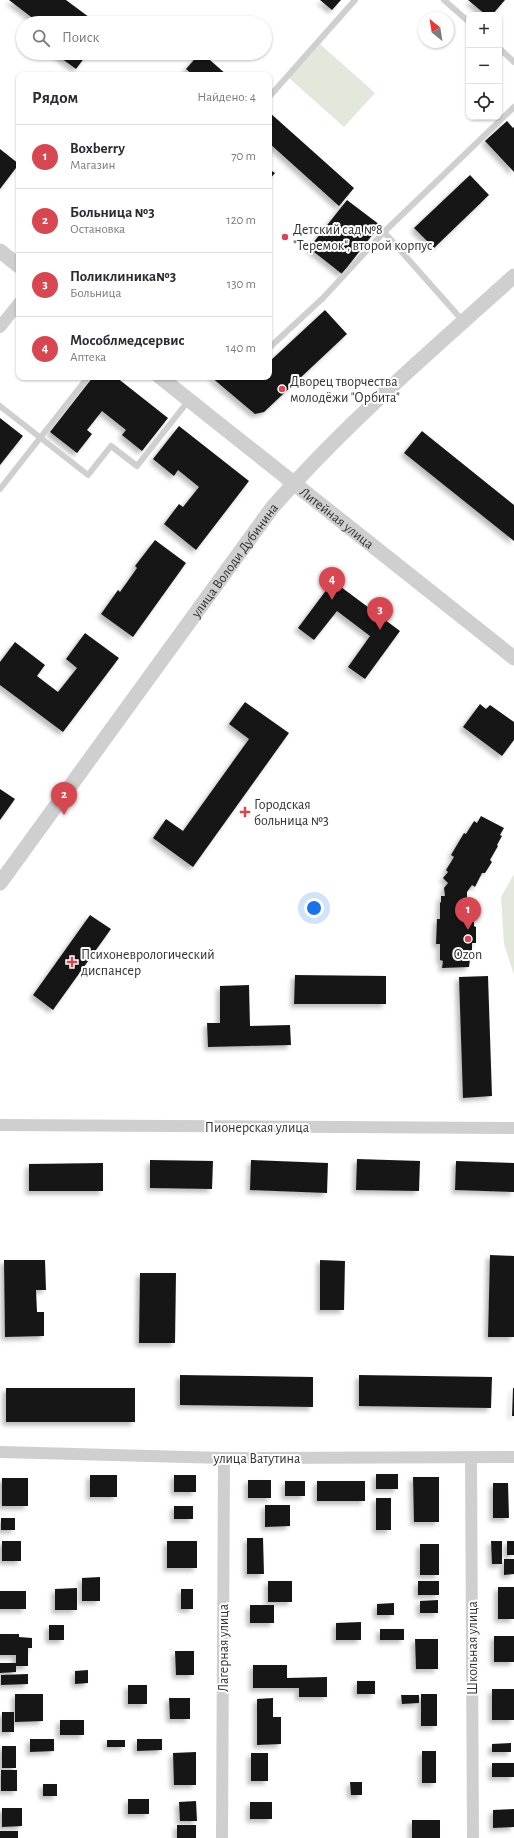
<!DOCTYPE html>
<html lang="ru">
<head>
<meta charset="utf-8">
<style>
  body { margin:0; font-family:"Alegreya Sans",sans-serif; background:#f2f2f3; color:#2b2b33 }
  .controls { position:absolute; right:12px; top:12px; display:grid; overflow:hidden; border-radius:8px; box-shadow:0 1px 3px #0004 }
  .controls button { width:36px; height:36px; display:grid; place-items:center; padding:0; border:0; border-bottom:1px solid #e1e1e2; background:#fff; color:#2b2b33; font:20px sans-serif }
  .compass { position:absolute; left:418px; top:12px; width:36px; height:36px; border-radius:50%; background:#fff; box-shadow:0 1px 3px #0004; rotate:330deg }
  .you { position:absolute; left:314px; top:908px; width:14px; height:14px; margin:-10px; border:3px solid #fff; border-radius:50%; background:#1a73e8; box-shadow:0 0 0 6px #1a73e833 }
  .badge { display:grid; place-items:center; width:26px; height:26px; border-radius:50%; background:#d64751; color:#fff; font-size:13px; font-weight:700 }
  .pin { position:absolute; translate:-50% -33px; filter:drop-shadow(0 1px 2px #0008) }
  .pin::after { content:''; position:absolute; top:21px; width:14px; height:12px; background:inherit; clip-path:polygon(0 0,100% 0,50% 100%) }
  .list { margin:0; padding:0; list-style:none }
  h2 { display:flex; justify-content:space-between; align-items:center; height:52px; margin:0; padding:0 16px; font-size:17px }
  h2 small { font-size:13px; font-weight:400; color:#7c7c81 }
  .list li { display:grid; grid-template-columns:26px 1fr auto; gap:12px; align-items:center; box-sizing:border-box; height:64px; padding:0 16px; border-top:1px solid #e1e1e2 }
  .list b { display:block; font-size:15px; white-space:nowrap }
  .list p { margin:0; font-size:13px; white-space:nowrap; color:#7c7c81 }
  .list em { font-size:13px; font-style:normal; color:#7c7c81 }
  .icon { flex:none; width:22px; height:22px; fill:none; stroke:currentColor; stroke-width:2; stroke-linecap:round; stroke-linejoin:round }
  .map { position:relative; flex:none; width:514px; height:1838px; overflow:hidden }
  .search { position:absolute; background:#fff; box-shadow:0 1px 3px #0004; left:16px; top:16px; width:256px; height:44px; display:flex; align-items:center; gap:10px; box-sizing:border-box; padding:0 14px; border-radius:22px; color:#7c7c81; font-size:15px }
  .panel { position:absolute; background:#fff; box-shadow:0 1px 3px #0004; left:16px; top:72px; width:256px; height:308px; border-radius:8px }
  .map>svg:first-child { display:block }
  .green { fill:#e2e8dc }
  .building { fill:#191919; filter:url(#shadow) }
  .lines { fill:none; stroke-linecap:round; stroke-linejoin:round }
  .service { stroke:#cfcfcf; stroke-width:6 }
  .minor { stroke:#cfcfcf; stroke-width:12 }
  .tertiary { stroke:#cfcfcf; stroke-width:15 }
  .poi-dot { fill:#d64751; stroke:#fff; stroke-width:1.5 }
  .labels { text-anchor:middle; stroke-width:4; stroke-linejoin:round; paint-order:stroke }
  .poi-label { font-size:14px; fill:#323232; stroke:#fff; text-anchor:start }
  .street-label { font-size:14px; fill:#323232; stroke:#fff }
</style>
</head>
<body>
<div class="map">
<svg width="514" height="1838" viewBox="0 0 514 1838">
  <defs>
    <filter id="shadow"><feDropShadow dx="-3.5" dy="3.5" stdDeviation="2" flood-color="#0004"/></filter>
  </defs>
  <rect width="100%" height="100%" fill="#fff"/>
  <path class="green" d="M 320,44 L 375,93 L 344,127 L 289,78 Z
    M 514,874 L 514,975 L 504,944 L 501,897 Z"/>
  <path class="building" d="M 9,0 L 66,0 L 97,23 L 39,23 Z
    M 320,0 L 341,0 L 332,10 Z
    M 468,0 L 505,0 L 492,15 L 486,15 Z
    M 54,53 L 88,53 L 76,69 Z
    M 200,53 L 202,53 L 227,75 L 193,75 L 186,69 Z
    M 269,112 L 354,188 L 339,206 L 269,143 Z
    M 507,121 L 513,128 L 514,127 L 514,172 L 485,141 Z
    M 0,149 L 19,164 L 0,189 Z
    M 269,169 L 275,173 L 269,180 Z
    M 470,175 L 489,195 L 434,248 L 414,228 Z
    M 347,200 L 380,225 L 342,274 L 309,248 Z
    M 325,310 L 347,334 L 264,412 L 255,414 L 211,377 L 269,377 L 269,362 Z
    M 93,377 L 116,377 L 168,418 L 142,451 L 122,435 L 126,430 L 102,411 L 87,430 L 92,434 L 77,453 L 50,432 Z
    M 0,418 L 23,436 L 0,465 Z
    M 179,426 L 249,481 L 196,550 L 164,524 L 179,504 L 183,507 L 199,487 L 178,470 L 174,476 L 153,459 Z
    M 422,431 L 514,505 L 514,541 L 404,453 Z
    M 155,540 L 186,563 L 133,637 L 101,614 L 118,590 L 120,592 L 137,568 L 135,566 Z
    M 333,581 L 400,631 L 365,679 L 348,667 L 370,636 L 337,611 L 314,640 L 298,628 Z
    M 85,633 L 119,658 L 63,732 L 0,685 L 0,662 L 15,642 L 45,665 L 37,676 L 58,692 L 77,668 L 66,659 Z
    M 245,702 L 289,733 L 193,867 L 153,838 L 166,819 L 183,831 L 249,739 L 229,724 Z
    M 480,704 L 486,709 L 490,705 L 514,722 L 514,740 L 502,756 L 463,727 Z
    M 0,789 L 15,799 L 0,820 Z
    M 481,816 L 504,828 L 500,835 L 502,836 L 497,845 L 498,846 L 490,860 L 492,862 L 485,873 L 482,873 L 475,887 L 472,885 L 467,892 L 467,901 L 471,901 L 470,911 L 474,911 L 474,926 L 476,927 L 476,943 L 472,943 L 472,959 L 470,959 L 469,967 L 442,968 L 443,961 L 440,960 L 440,944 L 436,944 L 437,919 L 440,919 L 440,903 L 441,902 L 441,896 L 445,896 L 444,888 L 448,883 L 443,878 L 448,872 L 446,870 L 454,857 L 451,855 L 464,833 L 466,834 L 474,821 L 477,823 Z
    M 90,915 L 111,929 L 53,1010 L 33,995 Z
    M 295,975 L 386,976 L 386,1004 L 294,1004 Z
    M 488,976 L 492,1096 L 463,1098 L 459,977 Z
    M 249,985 L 250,1026 L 290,1025 L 291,1045 L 208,1047 L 207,1023 L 220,1023 L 220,986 Z
    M 357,1159 L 420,1161 L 419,1191 L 356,1190 Z
    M 150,1160 L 213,1161 L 212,1189 L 150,1188 Z
    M 251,1160 L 328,1163 L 327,1193 L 250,1190 Z
    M 456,1161 L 514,1163 L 514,1192 L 455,1190 Z
    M 103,1163 L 103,1191 L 29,1191 L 29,1164 Z
    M 490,1255 L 514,1256 L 514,1337 L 488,1337 Z
    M 4,1260 L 45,1260 L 46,1290 L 36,1290 L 37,1312 L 44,1312 L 44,1336 L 5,1337 Z
    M 320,1260 L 345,1261 L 344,1310 L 320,1310 Z
    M 140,1273 L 176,1273 L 175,1343 L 139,1343 Z
    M 180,1375 L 313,1377 L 313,1407 L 180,1405 Z
    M 359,1375 L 492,1377 L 491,1408 L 359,1406 Z
    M 6,1388 L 135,1388 L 135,1422 L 6,1422 Z
    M 513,1388 L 514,1388 L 514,1416 L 512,1416 Z
    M 376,1474 L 398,1474 L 398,1489 L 376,1489 Z
    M 90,1475 L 117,1475 L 117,1497 L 90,1497 Z
    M 174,1475 L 196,1475 L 196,1492 L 174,1492 Z
    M 413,1477 L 439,1477 L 439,1522 L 414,1522 Z
    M 2,1478 L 28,1478 L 28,1506 L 2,1506 Z
    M 248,1480 L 271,1480 L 271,1498 L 248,1498 Z
    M 285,1481 L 305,1481 L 305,1496 L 285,1496 Z
    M 317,1481 L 365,1481 L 365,1501 L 317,1501 Z
    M 493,1483 L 508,1483 L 509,1518 L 493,1518 Z
    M 376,1498 L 391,1498 L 391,1530 L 376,1530 Z
    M 265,1505 L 290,1505 L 290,1526 L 265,1527 Z
    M 174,1506 L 193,1506 L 193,1519 L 174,1519 Z
    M 1,1518 L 15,1518 L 15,1530 L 1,1530 Z
    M 247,1538 L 263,1538 L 264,1574 L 247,1574 Z
    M 2,1541 L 21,1541 L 21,1561 L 2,1561 Z
    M 167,1541 L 197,1541 L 197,1568 L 167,1568 Z
    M 491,1541 L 502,1541 L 502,1564 L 492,1564 Z
    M 507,1541 L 514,1541 L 514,1555 L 507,1555 Z
    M 420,1544 L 439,1544 L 439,1575 L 420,1575 Z
    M 504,1559 L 514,1559 L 514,1574 L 504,1575 Z
    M 100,1577 L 100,1601 L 82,1601 L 82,1578 Z
    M 268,1581 L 292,1581 L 292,1602 L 268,1602 Z
    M 418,1581 L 439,1581 L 439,1595 L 418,1595 Z
    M 498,1587 L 514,1587 L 514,1619 L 498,1619 Z
    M 77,1588 L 77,1610 L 55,1610 L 55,1589 Z
    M 181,1589 L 193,1589 L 193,1609 L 181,1609 Z
    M 0,1591 L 26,1591 L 26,1609 L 0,1609 Z
    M 438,1600 L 438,1613 L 420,1613 L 420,1601 Z
    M 394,1603 L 394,1615 L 377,1615 L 377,1604 Z
    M 250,1605 L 274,1605 L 274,1623 L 250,1623 Z
    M 361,1622 L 361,1640 L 336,1640 L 336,1623 Z
    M 49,1625 L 64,1625 L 64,1640 L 49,1640 Z
    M 380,1629 L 404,1629 L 404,1640 L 380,1640 Z
    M 0,1634 L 19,1634 L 19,1637 L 32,1638 L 32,1648 L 28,1648 L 28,1666 L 16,1666 L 16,1672 L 0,1673 L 0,1663 L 16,1663 L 16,1655 L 0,1655 Z
    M 494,1636 L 514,1636 L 514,1662 L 494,1662 Z
    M 415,1639 L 438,1639 L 438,1669 L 416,1669 Z
    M 175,1651 L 194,1651 L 194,1675 L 176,1675 Z
    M 253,1665 L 287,1665 L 287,1678 L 327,1677 L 327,1697 L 299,1697 L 299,1688 L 253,1688 Z
    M 88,1670 L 88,1683 L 75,1684 L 75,1671 Z
    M 28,1674 L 28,1684 L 1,1685 L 1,1675 Z
    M 357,1681 L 375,1681 L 375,1694 L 357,1694 Z
    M 128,1685 L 147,1685 L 147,1704 L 128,1704 Z
    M 492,1689 L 514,1689 L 514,1720 L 492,1720 Z
    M 15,1694 L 43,1694 L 43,1721 L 15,1722 Z
    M 421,1694 L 437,1694 L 437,1726 L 421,1726 Z
    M 401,1695 L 419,1695 L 419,1703 L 402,1704 Z
    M 169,1698 L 190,1698 L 190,1719 L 170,1719 Z
    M 273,1698 L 273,1717 L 281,1717 L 281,1744 L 257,1745 L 257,1699 Z
    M 2,1712 L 14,1712 L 14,1732 L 2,1732 Z
    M 60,1720 L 84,1720 L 84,1735 L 60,1735 Z
    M 30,1739 L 54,1739 L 54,1751 L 30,1752 Z
    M 137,1739 L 162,1739 L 162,1750 L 137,1751 Z
    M 107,1740 L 125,1740 L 125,1747 L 107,1747 Z
    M 511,1743 L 511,1752 L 492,1752 L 492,1744 Z
    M 2,1746 L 16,1746 L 16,1768 L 2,1768 Z
    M 422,1751 L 436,1751 L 436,1783 L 422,1783 Z
    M 196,1752 L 196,1785 L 174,1785 L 173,1753 Z
    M 251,1753 L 268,1753 L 268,1781 L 251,1781 Z
    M 492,1763 L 514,1763 L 514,1777 L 492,1777 Z
    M 1,1770 L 17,1770 L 17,1791 L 1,1791 Z
    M 350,1782 L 362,1782 L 362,1795 L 351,1795 Z
    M 43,1784 L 57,1784 L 57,1796 L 43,1796 Z
    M 128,1799 L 149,1799 L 149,1814 L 128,1814 Z
    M 196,1801 L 197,1821 L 180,1821 L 179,1802 Z
    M 250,1802 L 272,1802 L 272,1819 L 250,1819 Z
    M 2,1808 L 22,1808 L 22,1826 L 2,1827 Z
    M 514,1809 L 514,1827 L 493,1828 L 493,1810 Z
    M 412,1820 L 440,1820 L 440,1838 L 412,1838 Z
    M 177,1825 L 196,1825 L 196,1838 L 177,1838 Z
    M 0,1831 L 18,1831 L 18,1838 L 0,1838 Z"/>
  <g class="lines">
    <path class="service" d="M 444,0 L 469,22
      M 499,48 L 514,62
      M 269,97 L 355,0
      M 384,232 L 514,107
      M 269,348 L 323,298 L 384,232 L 463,321
      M 0,406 L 88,475 L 111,446 L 137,466 L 189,400
      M 0,489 L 88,377"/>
    <path class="minor" d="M 0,327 L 19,303
      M 0,1125 L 514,1128
      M 0,1452 L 224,1458 L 514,1457
      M 471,1458 L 473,1838
      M 222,1838 L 224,1458"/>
    <g class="tertiary">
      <path d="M 0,251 L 19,266"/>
      <path id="s1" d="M 160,377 L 514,658"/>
      <path id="s2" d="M 0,883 L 272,508 C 345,424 431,351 514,276"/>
    </g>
  </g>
  <g class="poi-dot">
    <circle cx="285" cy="237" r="4"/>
    <circle cx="282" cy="389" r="4"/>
    <path d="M243 806h4v4h4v4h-4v4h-4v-4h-4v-4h4z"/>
    <circle cx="468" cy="939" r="4"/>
    <path d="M70 956h4v4h4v4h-4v4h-4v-4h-4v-4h4z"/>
  </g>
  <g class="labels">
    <g class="poi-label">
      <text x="293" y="234">Детский сад №8<tspan x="293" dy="16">"Теремок", второй корпус</tspan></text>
      <text x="290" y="386">Дворец творчества<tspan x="290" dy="16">молодёжи "Орбита"</tspan></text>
      <text x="254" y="809">Городская<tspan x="254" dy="16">больница №3</tspan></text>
      <text x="81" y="959">Психоневрологический<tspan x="81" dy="16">диспансер</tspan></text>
      <text x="468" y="959" text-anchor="middle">Ozon</text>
    </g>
    <g class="street-label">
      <text dy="5" stroke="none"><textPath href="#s1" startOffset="226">Литейная улица</textPath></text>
      <text dy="5" stroke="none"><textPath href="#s2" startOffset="399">улица Володи Дубинина</textPath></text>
      <text x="257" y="1132">Пионерская улица</text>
      <text x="257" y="1463">улица Ватутина</text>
      <text transform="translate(223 1648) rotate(-90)" y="5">Лагерная улица</text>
      <text transform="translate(472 1648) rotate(-90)" y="5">Школьная улица</text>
    </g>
  </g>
</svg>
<div class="controls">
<button>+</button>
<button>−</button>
<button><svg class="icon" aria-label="locate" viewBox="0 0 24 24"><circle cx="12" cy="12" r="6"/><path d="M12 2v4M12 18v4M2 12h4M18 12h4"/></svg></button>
</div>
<svg class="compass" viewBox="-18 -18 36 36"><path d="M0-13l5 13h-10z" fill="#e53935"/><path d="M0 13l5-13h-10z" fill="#7c7c81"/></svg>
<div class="you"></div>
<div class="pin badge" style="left:468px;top:930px">1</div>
<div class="pin badge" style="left:64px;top:815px">2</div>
<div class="pin badge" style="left:380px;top:630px">3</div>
<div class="pin badge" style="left:332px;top:600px">4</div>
<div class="search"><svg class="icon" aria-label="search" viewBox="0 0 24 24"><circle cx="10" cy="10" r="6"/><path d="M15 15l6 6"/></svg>Поиск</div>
<section class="panel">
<h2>Рядом<small>Найдено: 4</small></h2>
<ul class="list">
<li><span class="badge">1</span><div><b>Boxberry</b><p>Магазин</p></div><em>70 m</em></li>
<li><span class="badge">2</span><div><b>Больница №3</b><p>Остановка</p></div><em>120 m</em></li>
<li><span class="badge">3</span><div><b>Поликлиника№3</b><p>Больница</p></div><em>130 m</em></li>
<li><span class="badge">4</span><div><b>Мособлмедсервис</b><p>Аптека</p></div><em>140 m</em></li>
</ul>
</section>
</div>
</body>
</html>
